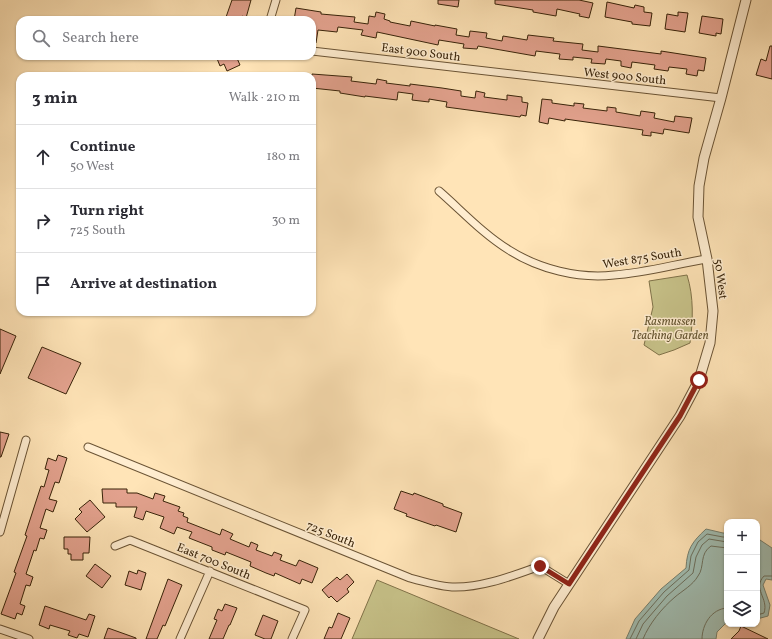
<!DOCTYPE html>
<html lang="en">
<head>
<meta charset="utf-8">
<style>
  body { margin:0; font-family:Vollkorn,serif; background:#f2f2f3; color:#2b2b33 }
  .controls { position:absolute; right:12px; bottom:12px; display:grid; overflow:hidden; border-radius:8px; box-shadow:0 1px 3px #0004 }
  .controls button { width:36px; height:36px; display:grid; place-items:center; padding:0; border:0; border-bottom:1px solid #e1e1e2; background:#fff; color:#2b2b33; font:20px sans-serif }
  .stop { position:absolute; width:12px; height:12px; margin:-9px; border:3px solid #8f2418; border-radius:50%; background:#fff }
  .stop.end { background:#8f2418; border-color:#fff; box-shadow:0 1px 4px #0008 }
  .list { margin:0; padding:0; list-style:none }
  h2 { display:flex; justify-content:space-between; align-items:center; height:52px; margin:0; padding:0 16px; font-size:17px }
  h2 small { font-size:13px; font-weight:400; color:#7c7c81 }
  .list li { display:grid; grid-template-columns:26px 1fr auto; gap:12px; align-items:center; box-sizing:border-box; height:64px; padding:0 16px; border-top:1px solid #e1e1e2 }
  .list b { display:block; font-size:15px; white-space:nowrap }
  .list p { margin:0; font-size:13px; white-space:nowrap; color:#7c7c81 }
  .list em { font-size:13px; font-style:normal; color:#7c7c81 }
  .icon { flex:none; width:22px; height:22px; fill:none; stroke:currentColor; stroke-width:2; stroke-linecap:round; stroke-linejoin:round }
  .map { position:relative; flex:none; width:772px; height:639px; overflow:hidden }
  .search { position:absolute; background:#fff; box-shadow:0 1px 3px #0004; left:16px; top:16px; width:300px; height:44px; display:flex; align-items:center; gap:10px; box-sizing:border-box; padding:0 14px; border-radius:12px; color:#7c7c81; font-size:15px }
  .panel { position:absolute; background:#fff; box-shadow:0 1px 3px #0004; left:16px; top:72px; width:300px; height:244px; border-radius:12px }
  .map>svg:first-child { display:block }
  .green { fill:#c7c289; stroke:#807249 }
  .water { fill:#a1beb3; stroke:#77806f }
  .lines { fill:none; stroke-linecap:round; stroke-linejoin:round }
  .shore { stroke:#6c705e; stroke-width:1 }
  .building { fill:#e3a28e; stroke:#382309 }
  .minor-casing { stroke:#6a5334; stroke-width:9 }
  .tertiary-casing { stroke:#6a5334; stroke-width:11 }
  .minor { stroke:#ffedd0; stroke-width:7 }
  .tertiary { stroke:#ffedd0; stroke-width:9 }
  .route { stroke:#8f2418; stroke-width:5 }
  .labels { text-anchor:middle; stroke-width:3; stroke-linejoin:round; paint-order:stroke }
  .street-label { font-size:12px; fill:#382309; stroke:#ffedd0 }
  .park-label { font-size:12px; font-style:italic; fill:#63532f; stroke:#ffedd0 }
</style>
</head>
<body>
<div class="map">
<svg width="772" height="639" viewBox="0 0 772 639">
  <rect width="100%" height="100%" fill="#ffe4b7"/>
  <filter id="stains"><feTurbulence type="fractalNoise" baseFrequency=".005" numOctaves="4"/><feColorMatrix values="0 0 0 0 .2 0 0 0 0 .09 0 0 0 0 .02 0 0 0 .5 -.17"/></filter>
  <radialGradient id="worn" r=".72"><stop offset=".6" stop-color="#630" stop-opacity="0"/><stop offset="1" stop-color="#630" stop-opacity=".3"/></radialGradient>
  <path class="green" d="M 687,275 C 694,297 693,321 690,343 L 674,350 L 659,355 L 644,345 L 653,307 L 649,281 Z
    M 377,580 L 519,639 L 352,639 Z"/>
  <path class="water" d="M 706,529 L 723,533 L 727,533 L 727,622 L 717,632 L 716,639 L 626,639 L 635,619 L 661,589 L 686,568 C 687,549 692,542 706,529 Z
    M 757,538 L 772,548 L 772,580 L 766,579 L 763,585 L 770,605 L 768,616 L 757,619 Z"/>
  <g class="lines">
    <path class="shore" d="M 757,615 L 764,613 C 769,598 752,589 764,576 L 772,576
      M 630,639 L 639,621 L 664,592 L 689,570 L 691,556 L 698,542 L 707,534 L 723,537 L 727,537
      M 636,639 L 643,624 L 667,596 L 693,573 L 696,557 L 702,545 L 709,539 L 727,542
      M 643,639 C 649,624 662,608 675,597 C 682,591 693,585 698,576 C 705,567 699,554 711,546 L 727,548
      M 702,639 C 702,625 711,609 727,608"/>
  </g>
  <path class="building" d="M 232,0 L 251,0 L 246,18 L 242,16 L 240,20 L 225,20 Z
    M 438,0 L 459,0 L 458,7 L 438,4 Z
    M 495,0 L 579,0 L 593,3 L 589,18 L 579,16 L 580,14 L 557,9 L 556,16 L 533,12 L 533,10 L 495,4 Z
    M 607,2 L 634,8 L 635,5 L 644,7 L 644,12 L 652,13 L 650,26 L 632,24 L 632,22 L 605,17 Z
    M 296,8 L 321,12 L 321,14 L 355,17 L 354,22 L 368,24 L 369,16 L 375,17 L 376,12 L 385,14 L 384,19 L 390,21 L 390,22 L 410,26 L 411,21 L 435,26 L 435,25 L 457,29 L 456,35 L 469,37 L 470,31 L 487,33 L 486,38 L 502,41 L 503,36 L 527,40 L 528,35 L 554,38 L 553,41 L 583,44 L 582,50 L 598,52 L 598,46 L 661,54 L 661,51 L 706,58 L 704,71 L 698,70 L 697,76 L 686,74 L 687,69 L 669,67 L 668,71 L 654,69 L 655,65 L 632,62 L 631,68 L 621,66 L 621,61 L 606,59 L 605,64 L 591,63 L 592,59 L 573,57 L 573,60 L 559,59 L 560,54 L 536,51 L 535,56 L 478,46 L 477,49 L 463,48 L 464,44 L 439,40 L 438,45 L 377,32 L 376,38 L 361,35 L 363,30 L 338,27 L 337,32 L 318,30 L 316,43 L 312,43 L 312,20 L 294,20 Z
    M 678,12 L 688,13 L 685,32 L 665,29 L 667,14 L 678,16 Z
    M 702,16 L 723,19 L 721,34 L 716,33 L 716,36 L 699,33 Z
    M 770,46 L 772,46 L 772,79 L 756,75 L 761,59 L 766,61 Z
    M 216,56 L 236,56 L 240,65 L 227,71 L 224,64 L 220,66 Z
    M 312,74 L 352,77 L 351,81 L 376,84 L 377,79 L 387,81 L 386,83 L 410,86 L 410,84 L 442,88 L 461,91 L 461,96 L 475,98 L 476,91 L 485,93 L 484,97 L 507,100 L 507,95 L 522,97 L 522,102 L 528,103 L 526,116 L 521,115 L 520,117 L 446,107 L 447,102 L 429,99 L 429,102 L 412,100 L 413,94 L 398,92 L 397,100 L 365,96 L 365,97 L 340,93 L 340,91 L 312,88 Z
    M 542,99 L 552,100 L 552,103 L 574,106 L 574,103 L 584,104 L 583,108 L 607,111 L 607,107 L 616,108 L 616,112 L 640,116 L 641,111 L 655,113 L 654,118 L 674,122 L 675,116 L 692,118 L 689,133 L 664,129 L 663,134 L 651,132 L 651,136 L 642,135 L 643,130 L 565,119 L 565,121 L 549,118 L 548,124 L 539,122 Z
    M 0,329 L 16,336 L 0,374 Z
    M 42,347 L 81,363 L 66,394 L 28,378 Z
    M 0,432 L 9,434 L 1,457 L 0,457 Z
    M 58,455 L 67,458 L 59,483 L 55,482 L 49,499 L 57,501 L 53,512 L 46,509 L 40,528 L 47,530 L 44,539 L 40,538 L 36,551 L 34,550 L 26,574 L 33,577 L 30,586 L 26,585 L 20,604 L 25,606 L 22,615 L 17,613 L 15,619 L 1,614 L 16,573 L 14,572 L 27,536 L 25,535 L 41,486 L 44,487 L 49,470 L 45,469 L 48,458 L 56,461 Z
    M 102,489 L 127,489 L 127,493 L 137,493 L 153,499 L 155,493 L 165,496 L 163,501 L 180,507 L 178,511 L 184,513 L 183,516 L 188,518 L 187,522 L 220,535 L 222,529 L 233,534 L 230,539 L 249,547 L 251,542 L 258,545 L 256,550 L 272,556 L 274,552 L 282,555 L 280,560 L 296,566 L 299,560 L 318,568 L 312,583 L 302,579 L 300,584 L 275,573 L 274,576 L 266,573 L 250,566 L 251,562 L 226,552 L 225,555 L 212,550 L 212,547 L 189,538 L 192,532 L 177,527 L 174,534 L 160,528 L 164,517 L 146,511 L 143,520 L 134,517 L 137,507 L 116,507 L 116,503 L 103,503 Z
    M 401,491 L 413,495 L 414,493 L 443,504 L 443,506 L 462,513 L 456,532 L 436,525 L 435,526 L 406,516 L 407,514 L 394,509 Z
    M 90,500 L 105,517 L 87,532 L 75,519 L 82,512 L 79,509 Z
    M 64,537 L 90,537 L 89,553 L 83,553 L 83,560 L 71,560 L 71,554 L 68,554 L 68,549 L 64,549 Z
    M 95,564 L 111,576 L 102,588 L 86,576 Z
    M 138,570 L 146,573 L 141,590 L 125,585 L 129,571 L 137,574 Z
    M 347,574 L 354,582 L 347,589 L 349,592 L 337,602 L 331,596 L 329,598 L 322,590 L 337,577 L 340,580 Z
    M 168,579 L 182,585 L 165,626 L 163,625 L 157,639 L 146,639 Z
    M 225,604 L 237,608 L 230,625 L 229,625 L 223,639 L 209,639 L 217,620 L 214,619 L 218,609 L 222,611 Z
    M 45,606 L 86,620 L 89,614 L 95,616 L 88,637 L 79,634 L 77,638 L 68,635 L 70,631 L 50,625 L 49,629 L 39,625 Z
    M 338,613 L 350,618 L 341,639 L 324,639 L 329,627 L 332,628 Z
    M 263,615 L 278,621 L 271,639 L 265,639 L 255,635 Z
    M 741,626 L 768,639 L 731,639 L 739,631 Z
    M 108,628 L 136,638 L 136,639 L 104,639 Z"/>
  <g class="lines">
    <defs>
      <path id="minor" d="M 270,20 L 276,0
        M 312,51 L 721,98
        M 439,191 C 462,211 483,234 509,250 C 539,269 578,279 614,275 C 644,273 676,264 707,259
        M 88,447 L 410,578 C 424,582 438,586 452,587 C 482,588 512,576 540,566 L 569,584
        M 0,532 L 26,440
        M 115,546 L 130,540 L 305,610 L 292,639
        M 0,629 L 29,639
        M 180,639 L 210,571"/>
      <path id="tertiary" d="M 538,639 L 554,607 L 680,416 L 699,380 L 710,343 L 713,311 L 707,259 L 698,217 L 699,186 L 704,158 L 721,98 L 746,0"/>
    </defs>
    <use href="#minor" class="minor-casing"/>
    <use href="#tertiary" class="tertiary-casing"/>
    <use href="#minor" class="minor"/>
    <use href="#tertiary" class="tertiary"/>
  </g>
  <g class="lines">
    <path class="route" d="M 540,566 L 569,584 L 680,416 L 699,380"/>
  </g>
  <g class="labels">
    <g class="street-label">
      <text transform="translate(421 52) rotate(7)" y="4">East 900 South</text>
      <text transform="translate(625 76) rotate(6)" y="4">West 900 South</text>
      <text transform="translate(642 258) rotate(-9)" y="4">West 875 South</text>
      <text transform="translate(721 279) rotate(83)" y="4">50 West</text>
      <text transform="translate(331 534) rotate(22)" y="4">725 South</text>
      <text transform="translate(214 561) rotate(22)" y="4">East 700 South</text>
    </g>
    <g class="park-label">
      <text x="670" y="325">Rasmussen<tspan x="670" dy="14">Teaching Garden</tspan></text>
    </g>
  </g>
  <rect width="100%" height="100%" filter="url(#stains)"/>
  <rect width="100%" height="100%" fill="url(#worn)"/>
</svg>
<div class="controls">
<button>+</button>
<button>−</button>
<button><svg class="icon" aria-label="layers" viewBox="0 0 24 24"><path d="M12 4l9 5-9 5-9-5zM3 14l9 5 9-5"/></svg></button>
</div>
<div class="stop" style="left:699px;top:380px"></div>
<div class="stop end" style="left:540px;top:566px"></div>
<div class="search"><svg class="icon" aria-label="search" viewBox="0 0 24 24"><circle cx="10" cy="10" r="6"/><path d="M15 15l6 6"/></svg>Search here</div>
<section class="panel">
<h2>3 min<small>Walk · 210 m</small></h2>
<ul class="list">
<li><svg class="icon" aria-label="ahead" viewBox="0 0 24 24"><path d="M12 20V5M6 11l6-6 6 6"/></svg><div><b>Continue</b><p>50 West</p></div><em>180 m</em></li>
<li><svg class="icon" aria-label="right" viewBox="0 0 24 24"><path d="M7 20v-9h11M14 6l5 5-5 5"/></svg><div><b>Turn right</b><p>725 South</p></div><em>30 m</em></li>
<li><svg class="icon" aria-label="arrive" viewBox="0 0 24 24"><path d="M6 21V4h12l-3 4 3 4H6"/></svg><div><b>Arrive at destination</b></div></li>
</ul>
</section>
</div>
</body>
</html>
